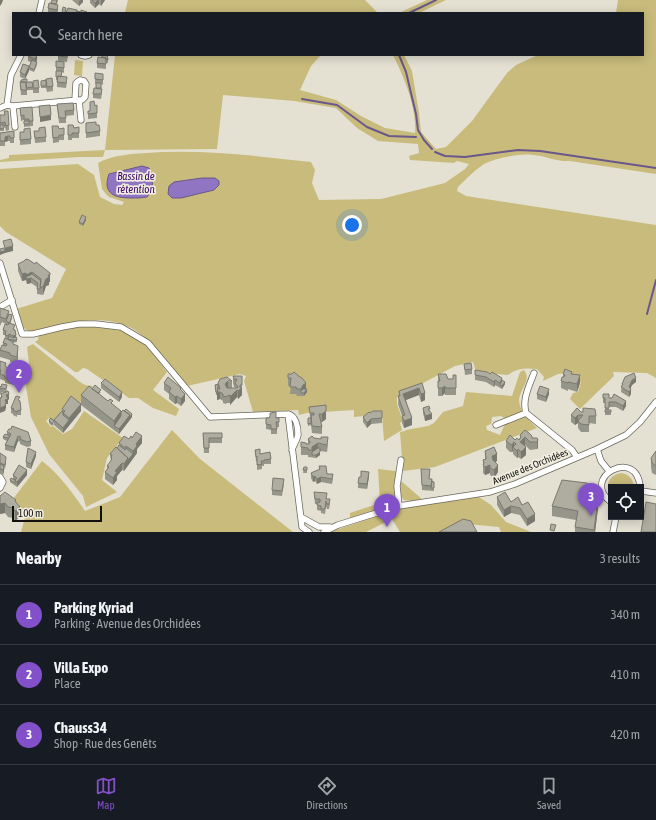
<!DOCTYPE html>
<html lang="en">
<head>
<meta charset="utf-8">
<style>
  body { margin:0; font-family:"Asap Condensed",sans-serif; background:#20242c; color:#f1f3f6 }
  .controls { position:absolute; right:12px; bottom:12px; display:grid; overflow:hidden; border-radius:0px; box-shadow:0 2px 10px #0003 }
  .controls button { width:36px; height:36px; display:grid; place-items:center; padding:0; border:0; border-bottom:1px solid #363941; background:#171b24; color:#f1f3f6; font:20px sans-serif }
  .scale { position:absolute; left:12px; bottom:10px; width:90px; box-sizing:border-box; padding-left:4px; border:2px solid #11100c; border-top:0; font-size:11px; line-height:14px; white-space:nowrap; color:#11100c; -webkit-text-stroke:3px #f1eee0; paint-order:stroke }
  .you { position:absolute; left:352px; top:225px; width:14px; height:14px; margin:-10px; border:3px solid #fff; border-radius:50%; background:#1a73e8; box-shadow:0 0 0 6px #1a73e833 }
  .badge { display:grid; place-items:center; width:26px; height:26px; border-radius:50%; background:#8251c9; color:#fff; font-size:13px; font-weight:700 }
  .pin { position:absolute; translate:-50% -33px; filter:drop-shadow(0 1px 2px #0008) }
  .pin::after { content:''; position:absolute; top:21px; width:14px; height:12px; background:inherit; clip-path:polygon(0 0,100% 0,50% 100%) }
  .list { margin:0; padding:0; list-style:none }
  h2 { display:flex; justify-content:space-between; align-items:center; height:52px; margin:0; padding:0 16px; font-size:17px }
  h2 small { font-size:13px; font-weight:400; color:#9ea1a6 }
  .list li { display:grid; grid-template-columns:26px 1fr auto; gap:12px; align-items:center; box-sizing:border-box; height:60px; padding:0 16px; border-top:1px solid #363941 }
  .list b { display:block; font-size:15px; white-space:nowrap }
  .list p { margin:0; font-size:13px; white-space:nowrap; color:#9ea1a6 }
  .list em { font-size:13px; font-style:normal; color:#9ea1a6 }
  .icon { flex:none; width:22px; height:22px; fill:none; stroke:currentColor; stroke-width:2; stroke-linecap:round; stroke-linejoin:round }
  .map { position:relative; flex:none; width:656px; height:532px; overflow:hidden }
  .search { position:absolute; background:#171b24; box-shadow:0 2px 10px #0003; left:12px; right:12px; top:12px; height:44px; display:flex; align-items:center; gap:10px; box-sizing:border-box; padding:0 14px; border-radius:0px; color:#9ea1a6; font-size:15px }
  .sheet { height:232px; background:#171b24 }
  nav { display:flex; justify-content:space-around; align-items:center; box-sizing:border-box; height:56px; border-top:1px solid #363941; background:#171b24; font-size:11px; color:#9ea1a6 }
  nav a { display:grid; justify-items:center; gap:2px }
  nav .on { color:#8251c9 }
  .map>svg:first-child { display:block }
  .green { fill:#c8bb7b }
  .water { fill:#9075c2; stroke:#6a578b }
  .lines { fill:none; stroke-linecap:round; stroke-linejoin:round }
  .stream { stroke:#6a578b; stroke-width:2 }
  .minor-casing { stroke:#6a685c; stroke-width:7 }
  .minor { stroke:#fff; stroke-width:5.5 }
  .wall { fill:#96958a }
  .shaded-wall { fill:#7a7970 }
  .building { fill:#afada0; stroke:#7a7970 }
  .labels { text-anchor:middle; stroke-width:3.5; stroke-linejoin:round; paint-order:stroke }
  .street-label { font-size:10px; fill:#11100c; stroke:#f1eee0 }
  .water-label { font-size:11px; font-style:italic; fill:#370466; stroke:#f1eee0 }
</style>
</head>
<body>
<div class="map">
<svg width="656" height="532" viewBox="0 0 656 532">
  <rect width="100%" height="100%" fill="#e4e1d3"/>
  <path class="green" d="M 128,0 L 365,0 L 378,13 L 125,13 Z
    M 427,0 L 446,0 L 419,13 L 399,13 Z
    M 618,0 L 656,0 L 656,174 L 570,161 C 557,162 546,156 533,155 C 521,153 495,158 484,164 C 475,170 466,179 458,187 L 457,191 L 466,196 L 656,225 L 656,378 L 647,373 L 613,372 L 614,376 L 580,409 L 570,399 L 573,393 L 578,392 L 581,382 L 565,376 L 566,373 L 558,374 L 543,381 L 544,377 L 537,369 C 526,368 517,368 508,375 L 476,372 L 473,362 L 455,366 L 397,397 L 397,404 L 403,421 L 400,423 L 402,430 L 384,441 L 382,414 L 354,417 L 354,410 L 307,413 L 299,415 L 298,410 L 253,412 L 244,381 L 246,376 L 240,374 L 187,386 C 175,372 164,357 151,344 C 144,336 134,328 124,325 C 96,314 58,325 30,332 L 22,327 L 16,309 L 52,298 L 66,269 L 6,232 L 0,226 L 0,169 L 78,164 L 94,175 L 100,197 L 114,204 L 122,205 L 124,202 L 109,197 L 106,194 L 102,189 L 98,163 C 113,155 130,154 146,153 C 201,149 256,156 311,162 L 315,170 L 312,183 L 319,200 L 381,199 L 445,183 L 465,169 L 469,164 L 457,161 L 454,163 L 410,160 L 409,156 L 419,153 L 418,144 L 378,141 L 357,128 L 336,108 L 294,101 L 223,95 L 217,149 L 105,150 L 103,157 L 79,157 L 0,162 L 0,160 L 9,158 L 9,155 L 105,150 L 115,55 L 321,55 L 311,66 L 300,90 L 336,100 L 361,116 L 385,128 L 415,133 C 417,108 404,77 393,55 L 404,55 L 412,71 L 419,113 L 421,132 L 436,149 L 446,147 L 472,121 L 507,73 L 516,65 L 538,55 L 643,55 L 643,13 L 616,13 Z
    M 75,60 L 83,61 L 82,76 L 74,75 Z
    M 88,326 C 98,327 109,327 119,329 C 140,333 155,356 167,372 L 153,390 L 179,409 L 176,416 L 153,408 L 138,398 L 129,398 L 87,369 L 83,368 L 78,372 L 75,372 L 35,342 L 38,340 L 39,334 L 69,328 Z
    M 33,344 L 80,382 L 85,385 L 93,386 L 78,406 L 54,423 L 49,418 L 46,421 L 51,427 L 53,426 L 63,434 L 72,429 L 84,411 L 123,438 L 107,458 L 102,480 L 117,492 L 86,507 L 83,496 L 49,454 L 31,417 L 26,387 L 29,363 L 27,347 Z
    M 524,370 C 532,380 520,388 519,400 C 519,404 521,408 522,412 L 506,419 L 501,416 L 492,417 L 491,424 L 486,426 L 487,430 L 500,435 L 505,424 L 525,416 L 537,428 L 435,467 L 403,471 L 400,432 L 405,431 L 406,430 L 428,426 L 434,423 L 443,412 L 463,406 L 466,392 L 512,396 L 520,372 Z
    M 172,430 L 200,459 L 293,532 L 21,532 L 26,514 L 13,499 L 42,461 C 60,475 72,492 85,511 L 120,497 Z
    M 378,469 L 396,471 C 395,482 398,498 389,505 L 350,518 L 350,513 L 380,503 Z
    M 621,473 C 629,474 633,479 634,487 L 611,487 L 611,496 C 604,486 609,475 621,473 Z
    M 401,481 L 422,499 L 412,501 L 404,500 L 400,495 Z
    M 479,497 L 491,505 L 506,522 L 531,532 L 501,532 L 499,527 L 467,524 L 445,532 L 400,532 L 392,519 L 366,532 L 330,532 L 395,510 L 413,506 Z"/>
  <path class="water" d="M 142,166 L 149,168 C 154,177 154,188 147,197 C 142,198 137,198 131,198 C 115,198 102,194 109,174 Z
    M 202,178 L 215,178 L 219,181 L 219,185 L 214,190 L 181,198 L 172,198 L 168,194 L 169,186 L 174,182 Z"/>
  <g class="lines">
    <path class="stream" d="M 409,13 L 436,0
      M 399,55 L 406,72 L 416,114 L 418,130 L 424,140
      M 302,99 L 337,105 L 367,127 L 389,136 L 416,137
      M 424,140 L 432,149
      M 435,152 L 445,156 L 465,157 L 518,150 L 540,151 L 656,168
      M 647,314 L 656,280"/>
    <defs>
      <path id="minor" d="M 39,13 L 42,0
        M 81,55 L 85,56 L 89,55
        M 79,100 L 81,120
        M 7,105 L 13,106 L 79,100 L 82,100 L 85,97 L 86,84 L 84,81 L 80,80 L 76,83 L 75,100
        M 13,106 L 15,127
        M 0,108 L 7,105 L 11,75 L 21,55
        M 0,263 L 22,334 L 33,334 L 62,327 L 79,324 L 96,324 L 121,327 L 148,343 L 210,417 L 288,414 C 296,416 298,427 298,435 C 297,441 293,445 292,450
        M 0,307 L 12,300
        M 534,373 C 529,386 522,400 526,413 L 572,450 L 577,457
        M 288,414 L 302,527 L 309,532
        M 496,425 L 526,413
        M 597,449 L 601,461 L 609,471
        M 0,477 L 3,482 L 0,488
        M 641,491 L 656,493
        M 611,502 C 579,478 637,446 640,487
        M 399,506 L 397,486 L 401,460
        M 301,517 L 319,527 L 330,527
        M 324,532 L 338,525 L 399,506 L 490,492 L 515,484 L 597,449 L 626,435 L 640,422 L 656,402
        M 613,532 L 616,517"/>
    </defs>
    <use href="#minor" class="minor-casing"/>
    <use href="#minor" class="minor"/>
  </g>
  <path class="wall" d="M 52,0 L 58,0 L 57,4 L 58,9 L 58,13 L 48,13 L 48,8 L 51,3 Z
    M 72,0 L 83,0 L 83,2 L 79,6 Z
    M 90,0 L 105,0 L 101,6 L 99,4 L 95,8 L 90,3 Z
    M 28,55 L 40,55 L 40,56 L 37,55 L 37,59 L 36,62 L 37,65 L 34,72 L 29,70 L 29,67 L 31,62 L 28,61 Z
    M 58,55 L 68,55 L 67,62 L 58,61 Z
    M 95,55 L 107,55 L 108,63 L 106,63 L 106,69 L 97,68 L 97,63 L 102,57 L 101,56 Z
    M 56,67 L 64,67 L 64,73 L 62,72 L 61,77 L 67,82 L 66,88 L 57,87 L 57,80 L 56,80 Z
    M 29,71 L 25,79 L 20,77 L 20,72 Z
    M 95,79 L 103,79 L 103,85 L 101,84 L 102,93 L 101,99 L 93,98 L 93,94 L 96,88 L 96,84 L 95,84 Z
    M 41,81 L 53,86 L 53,91 L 47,92 L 46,88 L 41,88 Z
    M 20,82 L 27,82 L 39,88 L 39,93 L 33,93 L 33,90 L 27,90 L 27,95 L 21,95 Z
    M 57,104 L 74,110 L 74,115 L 66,116 L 66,123 L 59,123 Z
    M 95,106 L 97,113 L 97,118 L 88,119 L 88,111 L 90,111 Z
    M 20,108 L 33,121 L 33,126 L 24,127 L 24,120 L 21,121 Z
    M 4,111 L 9,125 L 9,130 L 6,131 L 5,127 L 4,127 L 4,131 L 0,131 L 0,115 L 4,115 Z
    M 86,123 L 96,125 L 100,131 L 100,136 L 86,138 Z
    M 68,125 L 74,128 L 79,133 L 79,138 L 72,138 L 72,140 L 68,140 Z
    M 52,126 L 59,129 L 64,135 L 64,140 L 59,140 L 59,142 L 53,143 Z
    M 14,131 L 14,143 L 10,143 L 10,141 L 8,141 L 5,142 L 5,146 L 0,146 L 0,133 Z
    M 34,131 L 46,137 L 46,142 L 35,143 Z
    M 20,132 L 31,139 L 31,144 L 20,145 Z
    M 86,220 L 83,226 L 79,224 L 79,222 Z
    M 18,264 L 50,282 L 49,282 L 49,285 L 46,286 L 43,295 L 37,294 L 37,287 L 31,283 L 27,284 L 26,280 L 22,281 L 18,271 Z
    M 0,308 L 9,314 L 12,318 L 10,323 L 15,330 L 17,340 L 17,342 L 13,343 L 13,345 L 18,354 L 17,365 L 10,362 L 10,360 L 0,357 L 0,350 L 3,345 L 3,343 L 5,339 L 5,335 L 3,335 L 3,330 L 8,325 L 2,322 L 0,326 Z
    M 0,362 L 6,367 L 10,370 L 17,372 L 16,377 L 16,382 L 15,385 L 5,383 L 5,381 L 0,379 Z
    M 464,364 L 472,369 L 472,374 L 465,375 Z
    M 475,370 L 502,380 L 505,384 L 502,389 L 495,385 L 494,387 L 486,382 L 475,380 Z
    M 288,374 L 306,389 L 307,392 L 304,396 L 297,396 L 296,394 L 290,394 L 291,386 L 288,386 Z
    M 438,374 L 448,379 L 453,379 L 456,375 L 456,395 L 445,395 L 445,393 L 442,396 L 438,396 Z
    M 563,374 L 572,374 L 580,383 L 577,392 L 568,389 L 568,391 L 561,388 L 561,381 L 563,377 Z
    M 233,376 L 242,376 L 242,395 L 238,399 L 237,397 L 230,405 L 230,403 L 227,403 L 226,404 L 223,403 L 223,401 L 220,399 L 217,400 L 217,395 L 216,395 L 215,385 L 232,381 L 232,388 L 235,388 L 235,387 L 234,387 L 233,383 Z
    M 636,382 L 632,385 L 630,389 L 631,394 L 629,397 L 621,392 L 622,384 Z
    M 101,383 L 122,397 L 119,402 L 101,388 Z
    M 164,383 L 181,390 L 185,401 L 181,406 L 177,403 L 175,404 L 169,399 L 169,394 L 164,390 Z
    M 422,383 L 425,400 L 421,402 L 419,395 L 406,400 L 412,425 L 404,428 L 402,423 L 402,416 L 398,404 L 399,391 Z
    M 2,384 L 7,390 L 6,392 L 9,399 L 8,400 L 8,404 L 6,404 L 6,407 L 5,411 L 1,398 L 1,394 L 4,393 L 2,392 L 1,394 L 0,394 L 0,386 L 1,387 Z
    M 92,389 L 101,392 L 99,394 L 121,412 L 132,417 L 119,434 L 81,405 L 81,395 Z
    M 537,394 L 549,394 L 546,402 L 537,399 Z
    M 603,394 L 609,398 L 626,406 L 623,411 L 616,407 L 609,407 L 609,410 L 611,410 L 611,415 L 605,415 L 605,403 L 603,403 Z
    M 20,401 L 21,410 L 21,415 L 17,415 L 17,417 L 13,415 L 13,414 L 11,413 L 11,408 Z
    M 326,405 L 326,419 L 322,422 L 321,422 L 322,427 L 322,434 L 312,433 L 311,425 L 308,426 L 308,418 L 310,418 L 309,407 Z
    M 423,408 L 430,411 L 432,419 L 425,421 L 423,413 Z
    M 62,409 L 81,411 L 63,433 L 54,425 L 54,420 L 62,411 Z
    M 581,412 L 596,416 L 596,424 L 589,423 L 589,432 L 581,432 L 578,428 L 578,423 L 575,425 L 571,422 L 571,415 Z
    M 370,413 L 382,418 L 382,423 L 371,424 L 367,428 L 363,422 L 363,417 Z
    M 266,418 L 279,418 L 279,427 L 277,427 L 277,434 L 271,434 L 271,430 L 266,429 Z
    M 49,420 L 54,424 L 52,426 L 49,423 Z
    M 7,432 L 31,441 L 31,446 L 27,447 L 20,444 L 20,442 L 18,441 L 14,452 L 5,450 L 5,445 L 7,441 L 3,439 L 3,437 L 7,435 Z
    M 203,433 L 222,433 L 222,443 L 209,443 L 209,453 L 204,453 Z
    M 520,435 L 532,438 L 537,438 L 538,448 L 537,449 L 530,450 L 525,445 L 524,446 L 526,455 L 521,459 L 518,457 L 517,458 L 513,454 L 513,451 L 512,452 L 510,452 L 506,448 L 506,441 L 518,440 L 520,438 Z
    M 314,438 L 328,445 L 327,452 L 320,451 L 320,455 L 316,458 L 308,457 L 308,455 L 301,455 L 301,442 L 308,444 L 308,439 Z
    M 129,439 L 142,443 L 137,449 L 137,453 L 124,471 L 122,470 L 117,476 L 117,480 L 113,485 L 105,479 L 105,472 L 107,469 L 107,466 L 111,461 L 110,454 L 117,448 L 119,445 L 119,443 Z
    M 255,450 L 260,454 L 271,459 L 271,464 L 264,464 L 264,466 L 262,466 L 262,469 L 257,470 L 257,461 L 256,462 Z
    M 485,451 L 497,461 L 495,462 L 498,472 L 494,478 L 490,475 L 490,473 L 485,475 L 483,473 L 483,460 L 485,459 Z
    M 656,451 L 656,475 L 652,473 L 651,467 L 651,458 Z
    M 0,453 L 6,462 L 3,475 L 0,474 Z
    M 36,456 L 31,469 L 26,467 L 26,462 Z
    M 319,466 L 333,479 L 332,484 L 321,482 L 317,484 L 315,481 L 313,482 L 311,478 L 311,473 L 319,470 Z
    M 304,467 L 307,467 L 307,473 L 303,473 Z
    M 421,469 L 430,474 L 429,479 L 432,481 L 434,482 L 434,491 L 422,490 Z
    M 13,475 L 27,475 L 17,487 L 10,482 L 10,480 L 13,479 Z
    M 369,476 L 367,489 L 358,488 L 358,483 L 361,477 Z
    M 284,484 L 282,496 L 272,495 L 272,490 Z
    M 314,492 L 327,499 L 330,504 L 329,509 L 327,509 L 326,506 L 325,514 L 321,513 L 321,511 L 317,510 L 317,504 L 315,504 Z
    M 590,494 L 598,509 L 595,532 L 575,532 L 575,527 L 576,520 L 552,516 L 552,506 Z
    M 0,496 L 16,502 L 20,517 L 15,521 L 13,518 L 8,517 L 5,513 L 0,514 Z
    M 497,497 L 522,505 L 535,521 L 527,526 L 520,515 L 511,513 L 504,517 L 497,505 Z"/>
  <path class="shaded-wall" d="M 0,0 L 3,0 L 2,3 L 0,6 Z
    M 81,0 L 83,0 L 83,2 L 79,6 L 79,1 Z
    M 98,0 L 99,0 L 99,4 L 95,8 L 95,3 Z
    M 101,0 L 105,0 L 101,6 Z
    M 37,55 L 37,59 L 35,64 L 35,59 Z
    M 29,66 L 29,71 L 25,79 L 25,75 Z
    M 51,115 L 51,120 L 40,122 L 40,117 Z
    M 8,136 L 8,141 L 5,142 L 5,137 Z
    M 86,217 L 86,220 L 83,226 L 83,224 Z
    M 13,246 L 13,251 L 5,253 L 5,248 Z
    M 5,251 L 5,253 L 0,255 L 0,252 Z
    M 32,272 L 32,278 L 31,278 L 31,283 L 27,284 L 26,275 Z
    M 26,273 L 26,280 L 22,281 L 22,274 Z
    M 48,275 L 50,275 L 50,282 L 49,282 L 49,285 L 46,286 L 43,295 L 43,287 L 46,279 Z
    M 16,335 L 16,340 L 13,341 L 13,336 Z
    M 18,346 L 18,354 L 17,365 L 17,357 Z
    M 17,367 L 17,372 L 15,381 L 15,376 Z
    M 580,375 L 580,383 L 577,392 L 577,384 Z
    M 242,376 L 242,395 L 238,399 L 238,391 L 242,388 Z
    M 16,377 L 16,382 L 15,385 L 15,380 Z
    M 636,378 L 636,382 L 632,385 L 629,392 L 629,387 L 632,380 Z
    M 495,380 L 495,385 L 494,387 L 494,382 Z
    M 228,381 L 228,389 L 225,391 L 225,384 Z
    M 505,382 L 505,384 L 502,389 L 502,386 Z
    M 306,383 L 306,390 L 301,393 L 301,389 L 303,385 Z
    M 445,386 L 445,393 L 442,396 L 442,388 Z
    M 419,388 L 419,395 L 403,401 L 403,394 Z
    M 307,389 L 307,392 L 304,396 L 304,393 Z
    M 549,389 L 549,394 L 546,402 L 546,397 Z
    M 631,389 L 631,394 L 629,397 L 629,392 Z
    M 237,390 L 237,397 L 230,405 L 230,397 Z
    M 122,392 L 122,397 L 119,402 L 119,397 Z
    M 217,392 L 220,392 L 220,399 L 217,400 Z
    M 425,393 L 425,400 L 421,402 L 421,394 Z
    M 9,394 L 9,399 L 8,400 L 8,404 L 6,404 L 6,407 L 5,411 L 0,413 L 0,408 L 5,400 L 6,395 Z
    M 185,394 L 185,401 L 181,406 L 181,399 Z
    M 177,396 L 177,403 L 175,404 L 175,397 Z
    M 626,401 L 626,406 L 623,411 L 623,406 Z
    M 81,404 L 81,411 L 63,433 L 63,428 L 69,420 L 69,418 Z
    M 121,411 L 121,421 L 114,426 L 114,421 Z
    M 326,411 L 326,419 L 322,422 L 322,414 Z
    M 132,414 L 132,417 L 119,434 L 119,429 L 130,415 Z
    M 432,414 L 432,419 L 425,421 L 425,416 Z
    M 578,415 L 578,422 L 578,421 L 578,423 L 575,425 L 575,418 Z
    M 412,418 L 412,425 L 404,428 L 404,421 Z
    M 371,419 L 371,424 L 367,428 L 367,423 Z
    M 18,436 L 18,441 L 14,452 L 14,447 Z
    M 142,436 L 142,443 L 137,449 L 137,453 L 124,471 L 124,464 L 128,458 L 133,454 L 133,451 L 136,444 Z
    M 525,437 L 525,445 L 520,450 L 519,445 Z
    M 538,440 L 538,448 L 537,449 L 537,442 Z
    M 514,442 L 514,448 L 513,447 L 513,451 L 512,452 L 512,445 Z
    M 318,443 L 318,450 L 312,455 L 312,458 L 312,447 Z
    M 526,447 L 526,455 L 521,459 L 521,452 Z
    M 518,449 L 518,457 L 517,458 L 517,451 Z
    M 36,452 L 36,456 L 31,469 L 31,464 Z
    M 320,452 L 320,455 L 316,458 L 316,455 Z
    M 497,454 L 497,461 L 492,464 L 492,456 Z
    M 6,457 L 6,462 L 5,469 L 5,465 Z
    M 122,463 L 122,470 L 117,476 L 117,480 L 113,485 L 113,478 L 115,471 Z
    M 490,465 L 490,473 L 485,475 L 485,467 Z
    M 498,465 L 498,472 L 494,478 L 494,470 Z
    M 4,466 L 4,471 L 3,475 L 3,470 Z
    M 27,470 L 27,475 L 17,487 L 17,482 Z
    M 369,472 L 369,476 L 367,489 L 367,484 Z
    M 315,476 L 315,481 L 313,482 L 313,477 Z
    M 321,477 L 321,482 L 317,484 L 317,479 Z
    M 598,499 L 598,509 L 595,532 L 594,532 Z
    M 5,503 L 5,513 L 0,514 L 0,504 Z
    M 511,506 L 511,513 L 504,517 L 504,510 Z
    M 20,507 L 20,517 L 15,521 L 15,511 Z
    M 535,514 L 535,521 L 527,526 L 527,519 Z"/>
  <path class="building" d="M 52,0 L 57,0 L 56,4 L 51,3 Z
    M 92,0 L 98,0 L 95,3 Z
    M 49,3 L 58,5 L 57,10 L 48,8 Z
    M 63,7 L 66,8 L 65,13 L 62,13 Z
    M 68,8 L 77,10 L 76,13 L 66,13 Z
    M 81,10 L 87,12 L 87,13 L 81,13 Z
    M 77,11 L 81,12 L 81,13 L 76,13 Z
    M 28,55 L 37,55 L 35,59 L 28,56 Z
    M 58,55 L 68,55 L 67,57 L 58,56 Z
    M 102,55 L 107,55 L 108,60 L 106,60 L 106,58 L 102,57 Z
    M 98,57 L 106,58 L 106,64 L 97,63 Z
    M 32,60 L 37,62 L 34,70 L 29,67 Z
    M 56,61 L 64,62 L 64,68 L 56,67 Z
    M 23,64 L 29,66 L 25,75 L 20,72 Z
    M 56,71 L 62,71 L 61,77 L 58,76 L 57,77 L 56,77 Z
    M 95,73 L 103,74 L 103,80 L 95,79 Z
    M 58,76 L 67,77 L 66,83 L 57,82 Z
    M 52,78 L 53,86 L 47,87 L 46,79 Z
    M 27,79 L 27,82 L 32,82 L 33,87 L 26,88 L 26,82 L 21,82 L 21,80 Z
    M 38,80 L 39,88 L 33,88 L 33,81 Z
    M 46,80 L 46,86 L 41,86 L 41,81 Z
    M 20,82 L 26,82 L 27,90 L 21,90 Z
    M 96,83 L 101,83 L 101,88 L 96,88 Z
    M 94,88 L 102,89 L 101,94 L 93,94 Z
    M 94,101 L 95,106 L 97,105 L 97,113 L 88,114 L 88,111 L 90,111 L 90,102 Z
    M 73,103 L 74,110 L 65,111 L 66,118 L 59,118 L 57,104 Z
    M 50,105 L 51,115 L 40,117 L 39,106 Z
    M 32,107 L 33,121 L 29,121 L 29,119 L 24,119 L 24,115 L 21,116 L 20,108 Z
    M 4,111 L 8,111 L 9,125 L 6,126 L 5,122 L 0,123 L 0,115 L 5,115 Z
    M 24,121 L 29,121 L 29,124 L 24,124 Z
    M 96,122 L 96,125 L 99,125 L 100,131 L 86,133 L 86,123 Z
    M 0,125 L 4,125 L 4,128 L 0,129 Z
    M 68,125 L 73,125 L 74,128 L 79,127 L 79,133 L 72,133 L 72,135 L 68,135 Z
    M 52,126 L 58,126 L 59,129 L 64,128 L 64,135 L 59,135 L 59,137 L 53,138 Z
    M 45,127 L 46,137 L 35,138 L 34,131 L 39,131 L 39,128 Z
    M 30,128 L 31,139 L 20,140 L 20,132 L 24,132 L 24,129 Z
    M 14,131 L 14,138 L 10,138 L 10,136 L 8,136 L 5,137 L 5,141 L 0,141 L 0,133 Z
    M 82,215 L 86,217 L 83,224 L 79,222 Z
    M 11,239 L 13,246 L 5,248 L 3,241 Z
    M 4,248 L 5,251 L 0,252 L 0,249 Z
    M 26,259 L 29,260 L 35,264 L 36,262 L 50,273 L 50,275 L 48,275 L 49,277 L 46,279 L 43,287 L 40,287 L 41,279 L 32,272 L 26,275 L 26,273 L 22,274 L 18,264 L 24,261 Z
    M 32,274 L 41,281 L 40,289 L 37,289 L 38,283 L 31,278 L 27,279 L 26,277 Z
    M 0,308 L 9,311 L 6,319 L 0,317 Z
    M 9,314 L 12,315 L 10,323 L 6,321 Z
    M 9,323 L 15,325 L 13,329 L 15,330 L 16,335 L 13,336 L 9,334 L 8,336 L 5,335 L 6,331 L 3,330 L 5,324 L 8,325 Z
    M 9,336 L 13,338 L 16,337 L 17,340 L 13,340 L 8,339 Z
    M 5,338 L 13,342 L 13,344 L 18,346 L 17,357 L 10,355 L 10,353 L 0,350 L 2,345 L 6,346 L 7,344 L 3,343 Z
    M 0,361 L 6,363 L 5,366 L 10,370 L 12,365 L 17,367 L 15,376 L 16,377 L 15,380 L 5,378 L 5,376 L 0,374 L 1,370 L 0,369 Z
    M 471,363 L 472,369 L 465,370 L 464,364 Z
    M 565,369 L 572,372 L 571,374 L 580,375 L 577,384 L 568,382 L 568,383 L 561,381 L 562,377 L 564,377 L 565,375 L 563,374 Z
    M 475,370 L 487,372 L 490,374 L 492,372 L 502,378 L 500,383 L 495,380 L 494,382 L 486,377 L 475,375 Z
    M 294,372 L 300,377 L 302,378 L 306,383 L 303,385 L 301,389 L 297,389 L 296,387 L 290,387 L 291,378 L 288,378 L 288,374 L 292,374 Z
    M 634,373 L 636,378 L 632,380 L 629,387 L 631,389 L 629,392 L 621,387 L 623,384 L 622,384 L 625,377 Z
    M 438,374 L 446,374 L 448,379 L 453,379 L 453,375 L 456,375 L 456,388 L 445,388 L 445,386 L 442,388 L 438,388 L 438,381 L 440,381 Z
    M 233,376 L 242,376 L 242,385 L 240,385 L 240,388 L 242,388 L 238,391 L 237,390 L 230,397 L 230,395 L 227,396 L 226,397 L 223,396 L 223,394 L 220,392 L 217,392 L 218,388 L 220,389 L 218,383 L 220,379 L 227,377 L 232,381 L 228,381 L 225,384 L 227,388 L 237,388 L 238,387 L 235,383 L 237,379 L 234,379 Z
    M 168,377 L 181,388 L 180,389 L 185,394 L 181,399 L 177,396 L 175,397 L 169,392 L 171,388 L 164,383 Z
    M 105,379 L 122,392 L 119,397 L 101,383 Z
    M 502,380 L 505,382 L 502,386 L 500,385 Z
    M 422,383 L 425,393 L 421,394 L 419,388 L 403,394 L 412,418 L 404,421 L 402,416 L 405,415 L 398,396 L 400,396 L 399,391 Z
    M 2,384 L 7,385 L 6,389 L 2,388 L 1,389 L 0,389 L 0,386 L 1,387 Z
    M 218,384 L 218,389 L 217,393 L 216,392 L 215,385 Z
    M 95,385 L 101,390 L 98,393 L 92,389 Z
    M 89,386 L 108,401 L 110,399 L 113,401 L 111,403 L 121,411 L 114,421 L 81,395 Z
    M 540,386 L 549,389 L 546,397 L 537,394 Z
    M 303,389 L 307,389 L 304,393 L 301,393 L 301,391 Z
    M 8,391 L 9,394 L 6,395 L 8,399 L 5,400 L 6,402 L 5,406 L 0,408 L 0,398 L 2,397 L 1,394 Z
    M 603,394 L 609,394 L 609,398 L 612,398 L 614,394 L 626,401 L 623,406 L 616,402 L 609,402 L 609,408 L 605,408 L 605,398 L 603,398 Z
    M 16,396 L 20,397 L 18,400 L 20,401 L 21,410 L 17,411 L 17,412 L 13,410 L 14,409 L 11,408 Z
    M 71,396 L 81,404 L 69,418 L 63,413 L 65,411 L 62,409 Z
    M 326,405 L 326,411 L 322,414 L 319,414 L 322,427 L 312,426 L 311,415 L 314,415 L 314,413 L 310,413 L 309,407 Z
    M 429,406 L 430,409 L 428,409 L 432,414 L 425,416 L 423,408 Z
    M 577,408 L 581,412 L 583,412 L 583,408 L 595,409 L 596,416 L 589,416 L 589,425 L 581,424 L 578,421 L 583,415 L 578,415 L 575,418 L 571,415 Z
    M 126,409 L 132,414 L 130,418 L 130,415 L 124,411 Z
    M 123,410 L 130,415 L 119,429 L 114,426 L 121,416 L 121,412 Z
    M 605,410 L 611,410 L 611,412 L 605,412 Z
    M 62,411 L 63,413 L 63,415 L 69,420 L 63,428 L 54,420 Z
    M 373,411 L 382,411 L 382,418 L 371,419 L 367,423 L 363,417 L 369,412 L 370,413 Z
    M 276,412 L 276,418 L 279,418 L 279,422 L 276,422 L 277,429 L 271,429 L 271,425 L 266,424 L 266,418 L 269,418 L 270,416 L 270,413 Z
    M 51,418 L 54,421 L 52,424 L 49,420 Z
    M 308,418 L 311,418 L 311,423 L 308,424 Z
    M 12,426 L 28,432 L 31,441 L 27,442 L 20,439 L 21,437 L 18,436 L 14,447 L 5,445 L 11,434 L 7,432 L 9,429 L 11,429 Z
    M 525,430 L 529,433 L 532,436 L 532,438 L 537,438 L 538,440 L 537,442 L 530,442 L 525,437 L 520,442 L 526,447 L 521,452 L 518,449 L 517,451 L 513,447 L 516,444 L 514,442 L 512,445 L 510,444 L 506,441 L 510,435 L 515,440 L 517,438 L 519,440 L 521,437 L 520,435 Z
    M 136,432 L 142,436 L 136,444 L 137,446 L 133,451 L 126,446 L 125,448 L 119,443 L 124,436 L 129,439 L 131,436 L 132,438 Z
    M 203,433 L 222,433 L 222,438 L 209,438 L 209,448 L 204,448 Z
    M 5,434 L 10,436 L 8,438 L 3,437 Z
    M 312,436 L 314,438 L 321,439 L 321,437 L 328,437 L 327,445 L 318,443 L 312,447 L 312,450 L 308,450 L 308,448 L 301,447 L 301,442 L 306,443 L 306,444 L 309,444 L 310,442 L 308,439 Z
    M 119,445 L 125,450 L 126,448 L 133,454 L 128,460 L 128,458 L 117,448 Z
    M 116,447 L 128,458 L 124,464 L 122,463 L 115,471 L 117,472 L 113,478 L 105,472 L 109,467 L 107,466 L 112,459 L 111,458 L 112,455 L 110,454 Z
    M 494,447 L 497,454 L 492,456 L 493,460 L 498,465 L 494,470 L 490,468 L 490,465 L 485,467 L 483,465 L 484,463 L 483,460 L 486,459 L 486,457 L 485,451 Z
    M 28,448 L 36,452 L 31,464 L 26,462 Z
    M 318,448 L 320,448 L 320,452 L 316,455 L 312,455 L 312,452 Z
    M 260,449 L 260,454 L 270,452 L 271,459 L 264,460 L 264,461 L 261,461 L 262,464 L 257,465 L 257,456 L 256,457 L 255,450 Z
    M 656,451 L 656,466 L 652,463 L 651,458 Z
    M 0,453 L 6,457 L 5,465 L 0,463 Z
    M 0,464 L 4,466 L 3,470 L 0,469 Z
    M 19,465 L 27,470 L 17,482 L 15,480 L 17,478 L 13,475 Z
    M 319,466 L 326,466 L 327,474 L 333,474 L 332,479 L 321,477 L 317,479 L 315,476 L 313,477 L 311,473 L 320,469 Z
    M 304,467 L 307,467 L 307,470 L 303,470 Z
    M 421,469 L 430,469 L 429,479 L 432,479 L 431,486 L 422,485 Z
    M 361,471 L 369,472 L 367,484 L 358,483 L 359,477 L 361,477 Z
    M 11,478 L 15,480 L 15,483 L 10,480 Z
    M 273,478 L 284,479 L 282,491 L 272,490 Z
    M 562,480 L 587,483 L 590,488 L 589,493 L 595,495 L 598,499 L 594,530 L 575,527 L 578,511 L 552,506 Z
    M 432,481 L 434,482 L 434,488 L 431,488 Z
    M 5,492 L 16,500 L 15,501 L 20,507 L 15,511 L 13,508 L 8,507 L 5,503 L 0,504 L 0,496 Z
    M 314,492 L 327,493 L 326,499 L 330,499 L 329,504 L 327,504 L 326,501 L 325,509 L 321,509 L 321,506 L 317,505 L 317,503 L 320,502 L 320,499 L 315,499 Z
    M 505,492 L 511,502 L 518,497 L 522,505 L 528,502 L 535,514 L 527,519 L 520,508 L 511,506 L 504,510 L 497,497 Z
    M 646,502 L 656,504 L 656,532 L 641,532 Z
    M 463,519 L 471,521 L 477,532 L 439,532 Z
    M 551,524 L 556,525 L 554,531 L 550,530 Z"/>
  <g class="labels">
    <g class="street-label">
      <text transform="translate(530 466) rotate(-22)" y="4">Avenue des Orchidées</text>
    </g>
    <g class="water-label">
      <text x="136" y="180">Bassin de<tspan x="136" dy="13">rétention</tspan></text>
    </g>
  </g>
</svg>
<div class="controls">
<button><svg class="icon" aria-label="locate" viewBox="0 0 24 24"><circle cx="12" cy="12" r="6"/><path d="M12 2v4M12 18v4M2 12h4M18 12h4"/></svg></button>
</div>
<div class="scale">100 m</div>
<div class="you"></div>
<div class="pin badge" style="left:387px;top:527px">1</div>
<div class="pin badge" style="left:19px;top:393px">2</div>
<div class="pin badge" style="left:591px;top:516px">3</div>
<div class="search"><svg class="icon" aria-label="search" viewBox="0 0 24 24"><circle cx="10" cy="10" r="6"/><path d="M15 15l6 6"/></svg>Search here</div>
</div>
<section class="sheet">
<h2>Nearby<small>3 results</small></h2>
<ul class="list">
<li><span class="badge">1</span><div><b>Parking Kyriad</b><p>Parking · Avenue des Orchidées</p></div><em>340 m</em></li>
<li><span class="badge">2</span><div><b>Villa Expo</b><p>Place</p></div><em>410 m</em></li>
<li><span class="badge">3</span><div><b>Chauss34</b><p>Shop · Rue des Genêts</p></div><em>420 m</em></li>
</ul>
</section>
<nav>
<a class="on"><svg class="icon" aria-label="map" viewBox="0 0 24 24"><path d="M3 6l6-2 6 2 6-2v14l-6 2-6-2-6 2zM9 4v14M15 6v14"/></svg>Map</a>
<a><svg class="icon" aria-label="directions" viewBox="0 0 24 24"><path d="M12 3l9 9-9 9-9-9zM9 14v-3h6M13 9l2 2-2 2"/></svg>Directions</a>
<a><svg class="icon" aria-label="saved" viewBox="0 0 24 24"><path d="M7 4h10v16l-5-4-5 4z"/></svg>Saved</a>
</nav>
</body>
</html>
